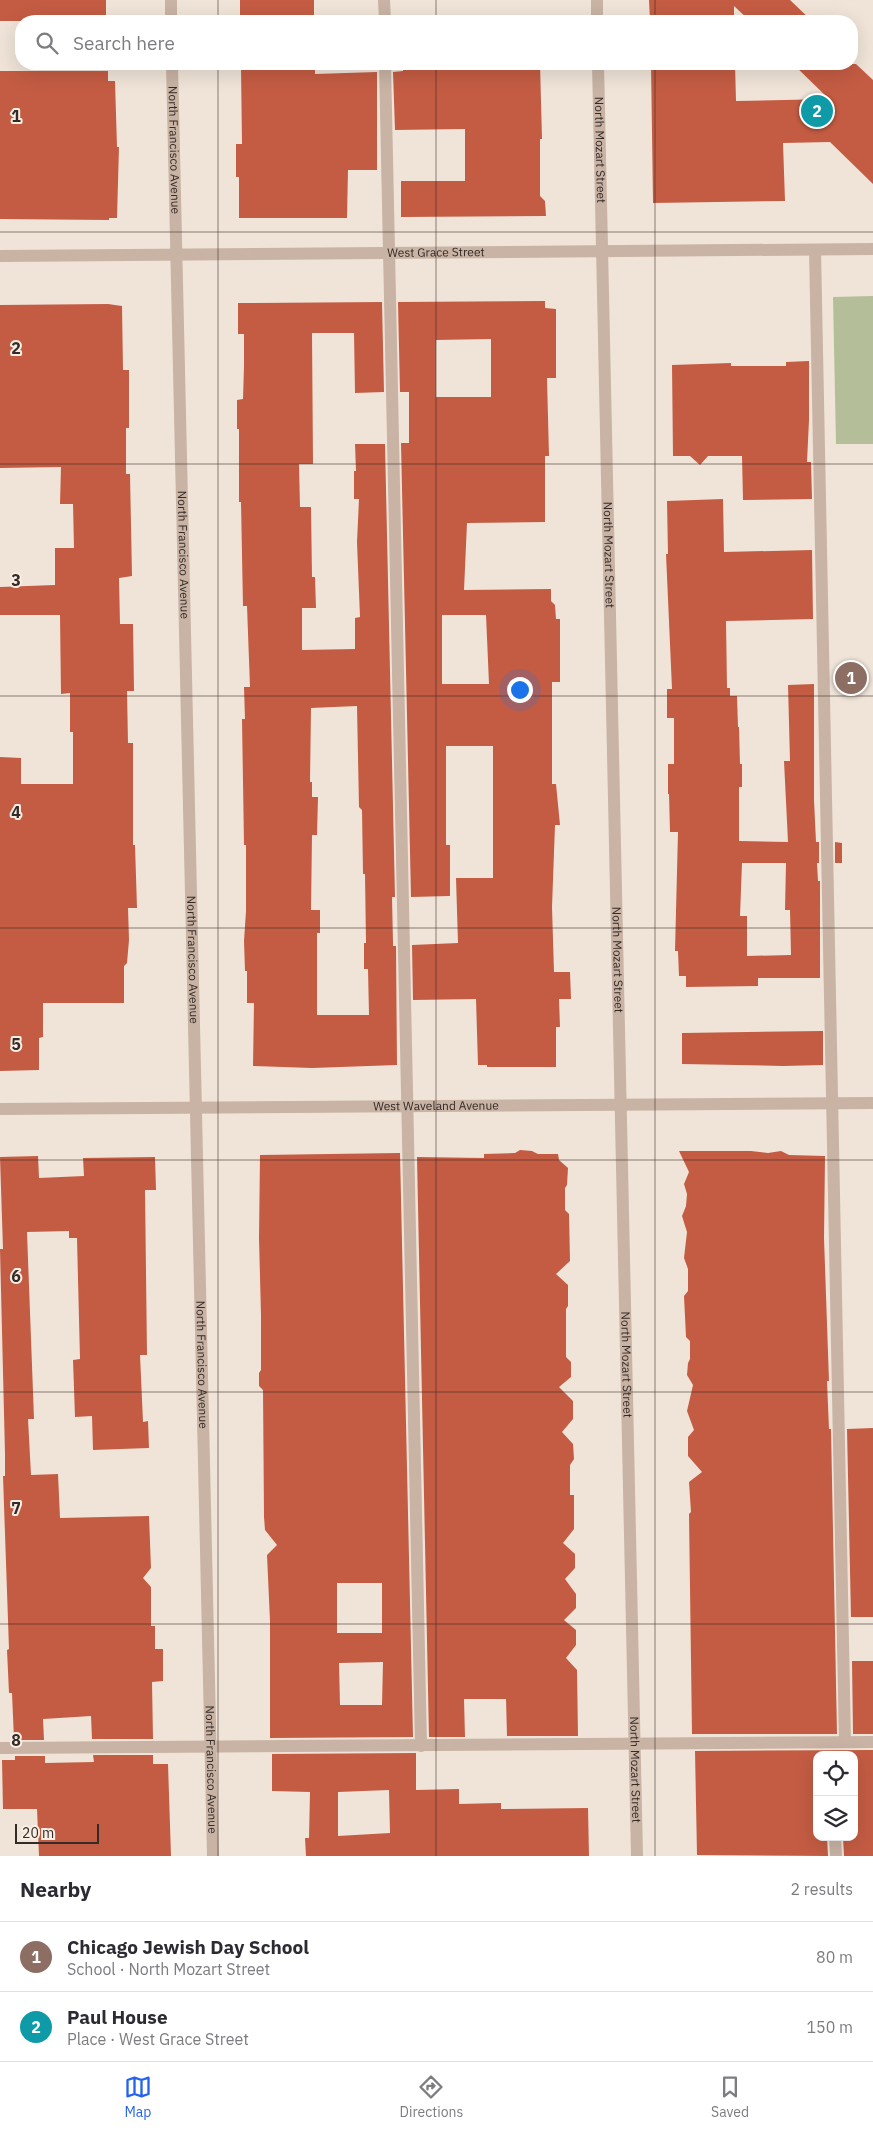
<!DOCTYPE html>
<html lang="en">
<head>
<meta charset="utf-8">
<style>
  body { margin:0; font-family:"IBM Plex Sans",sans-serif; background:#f7f7f7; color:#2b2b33 }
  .controls { position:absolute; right:15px; bottom:15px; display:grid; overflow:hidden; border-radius:10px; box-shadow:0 5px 20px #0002 }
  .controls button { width:45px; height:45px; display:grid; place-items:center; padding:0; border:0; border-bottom:1px solid #e1e1e2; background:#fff; color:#2b2b33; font:25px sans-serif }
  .scale { position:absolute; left:15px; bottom:12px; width:84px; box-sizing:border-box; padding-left:5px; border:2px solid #342a26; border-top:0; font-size:14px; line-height:18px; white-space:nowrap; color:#342a26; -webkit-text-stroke:4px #f8eee4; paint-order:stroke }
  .you { position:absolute; left:519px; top:689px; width:18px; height:18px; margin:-12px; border:4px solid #fff; border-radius:50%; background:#1a73e8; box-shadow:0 0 0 8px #1a73e833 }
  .badge { display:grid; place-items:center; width:32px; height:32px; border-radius:50%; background:#2563eb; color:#fff; font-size:16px; font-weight:700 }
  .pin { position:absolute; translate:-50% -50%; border:2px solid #fff; box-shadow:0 1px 5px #0006 }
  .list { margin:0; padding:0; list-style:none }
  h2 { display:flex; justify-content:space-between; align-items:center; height:65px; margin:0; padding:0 20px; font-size:21px }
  h2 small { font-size:16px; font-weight:400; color:#7c7c81 }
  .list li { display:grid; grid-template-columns:32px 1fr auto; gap:15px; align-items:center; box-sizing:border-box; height:70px; padding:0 20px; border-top:1px solid #e1e1e2 }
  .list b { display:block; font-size:19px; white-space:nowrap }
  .list p { margin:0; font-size:16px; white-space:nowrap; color:#7c7c81 }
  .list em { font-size:16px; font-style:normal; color:#7c7c81 }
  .icon { flex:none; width:28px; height:28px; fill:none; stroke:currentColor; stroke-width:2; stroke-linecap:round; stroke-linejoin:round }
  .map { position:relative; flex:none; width:873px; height:1856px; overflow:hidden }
  .search { position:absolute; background:#fff; box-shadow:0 5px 20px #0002; left:15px; right:15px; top:15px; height:55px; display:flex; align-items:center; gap:12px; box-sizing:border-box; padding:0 18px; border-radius:20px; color:#7c7c81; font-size:19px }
  .sheet { height:205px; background:#fff }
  nav { display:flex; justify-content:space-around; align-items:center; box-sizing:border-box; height:70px; border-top:1px solid #e1e1e2; background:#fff; font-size:14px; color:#7c7c81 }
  nav a { display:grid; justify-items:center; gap:2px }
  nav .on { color:#2563eb }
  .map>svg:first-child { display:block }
  .green { fill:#b4bf99 }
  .building { fill:#c45c43; fill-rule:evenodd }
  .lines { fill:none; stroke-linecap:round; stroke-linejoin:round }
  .minor { stroke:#c8b3a5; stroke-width:12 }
  .grid { fill:none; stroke:#342a26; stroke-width:1; stroke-opacity:0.55 }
  .labels { text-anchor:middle; stroke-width:4; stroke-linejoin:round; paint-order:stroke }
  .street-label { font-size:12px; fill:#342a26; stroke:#f8eee4 }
  .grid-label { font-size:16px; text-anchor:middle; font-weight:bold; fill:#342a26; stroke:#f8eee4; stroke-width:4; stroke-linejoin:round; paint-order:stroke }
</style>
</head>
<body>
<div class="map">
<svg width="873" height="1856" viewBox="0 0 873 1856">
  <rect width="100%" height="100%" fill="#f0e4d8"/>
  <path class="green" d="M 873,296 L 873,444 L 836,444 L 833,297 Z"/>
  <path class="building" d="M 0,0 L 106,0 L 106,21 L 0,21 Z
    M 240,0 L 314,0 L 314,21 L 240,21 Z
    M 649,0 L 790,0 L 812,21 L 750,21 L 734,6 L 734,21 L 650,21 Z
    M 403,64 L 540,64 L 542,139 L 540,139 L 540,196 L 545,201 L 546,216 L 401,217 L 401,181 L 465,181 L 465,129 L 395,130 L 393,72 L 403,71 Z
    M 651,64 L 735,64 L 736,101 L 829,99 L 793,64 L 856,64 L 873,80 L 873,184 L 830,142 L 783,143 L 785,201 L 653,203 Z
    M 241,67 L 302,67 L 315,68 L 315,74 L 377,72 L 377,170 L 348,170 L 347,218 L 239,218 L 239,177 L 236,177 L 236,144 L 242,144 Z
    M 0,71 L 108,71 L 108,81 L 115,81 L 117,147 L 119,147 L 117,218 L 109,218 L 109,220 L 0,219 Z
    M 545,301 L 545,308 L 556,309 L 556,378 L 547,378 L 549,456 L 545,456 L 545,522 L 467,523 L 464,590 L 551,589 L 551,601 L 555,605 L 556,619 L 560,619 L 560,682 L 552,682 L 552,784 L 556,784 L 560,825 L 555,825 L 552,907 L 554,972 L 570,972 L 571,999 L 559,999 L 560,1027 L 556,1027 L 556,1067 L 487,1067 L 487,1065 L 478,1065 L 476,999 L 413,1000 L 412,945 L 458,943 L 456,878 L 493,878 L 493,746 L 446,746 L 446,845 L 450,845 L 450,896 L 411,897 L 401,443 L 409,443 L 409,392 L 400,392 L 398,302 ZM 491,339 L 491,397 L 436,397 L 436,340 ZM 442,615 L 486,615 L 489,684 L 442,684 Z
    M 382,302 L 384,392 L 355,393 L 354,333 L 312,333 L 313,464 L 299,464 L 300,507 L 311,507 L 312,577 L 315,577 L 316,608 L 302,608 L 302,650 L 355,649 L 355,618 L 360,617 L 357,542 L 359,499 L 354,499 L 354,471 L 356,471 L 355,444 L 385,444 L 395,897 L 392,897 L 393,943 L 393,946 L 396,946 L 397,1065 L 312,1068 L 253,1066 L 254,1003 L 247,1003 L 247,971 L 245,971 L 244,941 L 246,911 L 246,845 L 244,845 L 242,719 L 245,719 L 244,687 L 250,687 L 247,606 L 243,606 L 241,502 L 239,502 L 239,429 L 237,429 L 237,400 L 243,399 L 244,366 L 244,334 L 238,334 L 238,303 ZM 357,706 L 359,807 L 362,810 L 363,874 L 365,874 L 366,943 L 364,943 L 364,969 L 368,969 L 369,1015 L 317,1015 L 317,933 L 320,933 L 320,910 L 311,910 L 312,835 L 317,835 L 318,797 L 312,797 L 312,782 L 310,782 L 311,708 Z
    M 108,304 L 122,306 L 123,370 L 129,370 L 129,428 L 126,428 L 126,474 L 130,474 L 132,576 L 119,578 L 120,624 L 133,624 L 134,691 L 127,691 L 128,743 L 133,743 L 133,845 L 135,845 L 137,908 L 128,908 L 129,940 L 127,963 L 124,966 L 124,1003 L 43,1003 L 43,1037 L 39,1038 L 39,1070 L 0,1071 L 0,757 L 21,758 L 21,784 L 73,784 L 73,732 L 70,732 L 70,693 L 61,694 L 60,615 L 0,615 L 0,587 L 55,585 L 55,548 L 74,548 L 73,504 L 60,504 L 61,467 L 0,468 L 0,305 Z
    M 809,361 L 809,420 L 807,462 L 811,462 L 812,499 L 743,500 L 742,456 L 708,456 L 700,465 L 690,456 L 673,456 L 672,365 L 731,363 L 731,366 L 786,366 L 786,362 Z
    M 723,499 L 724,552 L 812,550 L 813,619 L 726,621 L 727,688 L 730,688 L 730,696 L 737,696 L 738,727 L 739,727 L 740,764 L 742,764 L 742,787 L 739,787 L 739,841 L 788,842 L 784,761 L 790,761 L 788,685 L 814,684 L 814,800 L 816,842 L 819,842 L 819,863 L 817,863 L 818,881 L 820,881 L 820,978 L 758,978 L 758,986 L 686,987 L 686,976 L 679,976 L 678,951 L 675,951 L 678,832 L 670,832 L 669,794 L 668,794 L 668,764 L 674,764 L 674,718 L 667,718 L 667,689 L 672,689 L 666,554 L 668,554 L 667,501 ZM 742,863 L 786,863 L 785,910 L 790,910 L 791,955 L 747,956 L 747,916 L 740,916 Z
    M 835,842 L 842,843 L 842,863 L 835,863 Z
    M 823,1031 L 823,1065 L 783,1066 L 682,1064 L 682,1033 Z
    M 520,1150 L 532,1151 L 538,1154 L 558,1154 L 559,1160 L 568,1168 L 567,1185 L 565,1188 L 565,1210 L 569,1214 L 570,1261 L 556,1274 L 568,1285 L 568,1306 L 566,1309 L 566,1357 L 571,1362 L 571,1377 L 559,1387 L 573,1401 L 573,1419 L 562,1432 L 573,1444 L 574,1459 L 570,1465 L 570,1495 L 574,1495 L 574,1529 L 563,1543 L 575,1554 L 575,1568 L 565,1579 L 576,1594 L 576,1608 L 564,1620 L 576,1630 L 576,1645 L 566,1658 L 577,1670 L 578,1736 L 507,1736 L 506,1699 L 464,1699 L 465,1737 L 429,1737 L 417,1157 L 484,1158 L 484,1154 L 515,1153 Z
    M 679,1151 L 751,1151 L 768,1153 L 781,1151 L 789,1155 L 825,1156 L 824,1238 L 829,1381 L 827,1381 L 829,1429 L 831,1429 L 837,1734 L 692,1734 L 689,1514 L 691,1512 L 689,1482 L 702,1472 L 688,1456 L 688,1437 L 694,1430 L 687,1411 L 693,1385 L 687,1375 L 688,1363 L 690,1359 L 690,1341 L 686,1337 L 684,1296 L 688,1291 L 688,1269 L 684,1258 L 687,1232 L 682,1216 L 686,1206 L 687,1194 L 684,1184 L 689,1172 Z
    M 400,1153 L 413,1737 L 270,1738 L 270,1621 L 267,1555 L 277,1545 L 265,1530 L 264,1517 L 263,1390 L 259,1386 L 259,1373 L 261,1370 L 261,1315 L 259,1238 L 260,1155 ZM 337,1583 L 382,1583 L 382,1633 L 337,1633 ZM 383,1662 L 382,1705 L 340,1705 L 339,1663 Z
    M 38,1156 L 39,1178 L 84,1176 L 83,1158 L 155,1157 L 156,1190 L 145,1190 L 147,1355 L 140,1355 L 143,1422 L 148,1421 L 149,1448 L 93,1450 L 92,1416 L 75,1417 L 73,1360 L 80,1359 L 77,1238 L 69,1238 L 69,1231 L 27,1232 L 34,1419 L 28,1419 L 31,1475 L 58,1474 L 60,1518 L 149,1516 L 151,1568 L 143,1578 L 151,1587 L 151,1626 L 155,1626 L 155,1649 L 163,1649 L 163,1681 L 152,1682 L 153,1739 L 92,1739 L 91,1716 L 43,1719 L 44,1740 L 14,1740 L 12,1693 L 9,1693 L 7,1650 L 9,1649 L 3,1476 L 5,1476 L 5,1454 L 0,1249 L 3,1249 L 0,1157 Z
    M 873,1428 L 873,1617 L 851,1617 L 847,1429 Z
    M 852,1661 L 873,1661 L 873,1734 L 853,1734 Z
    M 873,1750 L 873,1856 L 844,1856 L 843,1837 L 854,1837 L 854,1755 L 817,1755 L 817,1837 L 827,1837 L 828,1856 L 697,1855 L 695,1751 Z
    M 416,1753 L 416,1790 L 459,1789 L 459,1804 L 501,1803 L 501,1809 L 588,1808 L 589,1856 L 306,1856 L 305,1838 L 309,1838 L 310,1792 L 272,1791 L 272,1754 ZM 389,1790 L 390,1833 L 338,1836 L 338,1792 Z
    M 93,1755 L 153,1755 L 153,1764 L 168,1764 L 171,1856 L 39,1856 L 37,1809 L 3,1809 L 2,1760 L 15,1760 L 15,1756 L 45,1756 L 45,1763 L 94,1762 Z"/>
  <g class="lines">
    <g class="minor">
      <path d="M 171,0 L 171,21"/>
      <path d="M 384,0 L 385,21"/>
      <path d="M 597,0 L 597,21"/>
      <path id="s1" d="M 172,64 L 213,1856"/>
      <path d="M 385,64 L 421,1746"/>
      <path id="s2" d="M 598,64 L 637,1856"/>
      <path d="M 815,250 L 845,1742"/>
      <path id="s3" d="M 0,256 L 873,249"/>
      <path id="s4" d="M 0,1109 L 873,1103"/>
      <path d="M 0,1748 L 873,1742"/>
      <path d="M 835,1837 L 836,1856"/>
    </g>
  </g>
  <path class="grid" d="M 218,0 L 218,21M 436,0 L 436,21M 655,0 L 655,21M 218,64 L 218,1856M 436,64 L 436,1856M 655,64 L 655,1856M 0,232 L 873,232M 0,464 L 873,464M 0,696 L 873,696M 0,928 L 873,928M 0,1160 L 873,1160M 0,1392 L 873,1392M 0,1624 L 873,1624"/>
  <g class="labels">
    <g class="street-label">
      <text dy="4" stroke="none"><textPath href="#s1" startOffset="86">North Francisco Avenue</textPath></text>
      <text dy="4" stroke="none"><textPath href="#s2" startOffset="86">North Mozart Street</textPath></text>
      <text dy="4" stroke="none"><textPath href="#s3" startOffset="436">West Grace Street</textPath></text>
      <text dy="4" stroke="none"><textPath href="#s1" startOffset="491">North Francisco Avenue</textPath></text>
      <text dy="4" stroke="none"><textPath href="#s2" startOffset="491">North Mozart Street</textPath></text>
      <text dy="4" stroke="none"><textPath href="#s1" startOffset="896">North Francisco Avenue</textPath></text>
      <text dy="4" stroke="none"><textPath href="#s2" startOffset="896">North Mozart Street</textPath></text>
      <text dy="4" stroke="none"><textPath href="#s4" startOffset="436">West Waveland Avenue</textPath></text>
      <text dy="4" stroke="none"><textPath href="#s1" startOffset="1301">North Francisco Avenue</textPath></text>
      <text dy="4" stroke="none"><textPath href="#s2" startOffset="1301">North Mozart Street</textPath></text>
      <text dy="4" stroke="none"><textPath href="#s1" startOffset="1706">North Francisco Avenue</textPath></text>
      <text dy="4" stroke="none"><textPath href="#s2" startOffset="1706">North Mozart Street</textPath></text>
    </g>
  </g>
  <g class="grid-label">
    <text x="16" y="122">1</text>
    <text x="16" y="354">2</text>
    <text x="16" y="586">3</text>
    <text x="16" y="818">4</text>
    <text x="16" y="1050">5</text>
    <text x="16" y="1282">6</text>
    <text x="16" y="1514">7</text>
    <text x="16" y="1746">8</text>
  </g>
</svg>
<div class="controls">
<button><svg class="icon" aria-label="locate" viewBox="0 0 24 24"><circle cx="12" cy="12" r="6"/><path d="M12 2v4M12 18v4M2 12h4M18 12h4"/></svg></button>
<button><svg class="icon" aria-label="layers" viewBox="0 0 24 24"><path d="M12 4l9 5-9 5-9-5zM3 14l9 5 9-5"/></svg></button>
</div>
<div class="scale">20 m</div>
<div class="you"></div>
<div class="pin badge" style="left:851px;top:678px;background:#8d6e63">1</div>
<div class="pin badge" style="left:817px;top:111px;background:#0f9aa8">2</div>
<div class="search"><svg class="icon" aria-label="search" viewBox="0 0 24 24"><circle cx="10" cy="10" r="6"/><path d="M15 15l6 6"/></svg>Search here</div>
</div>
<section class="sheet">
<h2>Nearby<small>2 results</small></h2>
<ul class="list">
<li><span class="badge" style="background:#8d6e63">1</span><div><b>Chicago Jewish Day School</b><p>School · North Mozart Street</p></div><em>80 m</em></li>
<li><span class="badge" style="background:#0f9aa8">2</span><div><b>Paul House</b><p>Place · West Grace Street</p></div><em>150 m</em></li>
</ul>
</section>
<nav>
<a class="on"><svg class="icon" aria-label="map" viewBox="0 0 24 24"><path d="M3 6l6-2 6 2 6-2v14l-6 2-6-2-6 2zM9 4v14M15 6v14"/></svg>Map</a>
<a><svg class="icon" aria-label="directions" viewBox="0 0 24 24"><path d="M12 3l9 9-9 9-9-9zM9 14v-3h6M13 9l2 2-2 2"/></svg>Directions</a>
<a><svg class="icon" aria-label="saved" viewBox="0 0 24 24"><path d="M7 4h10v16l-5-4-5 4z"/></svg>Saved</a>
</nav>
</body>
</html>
